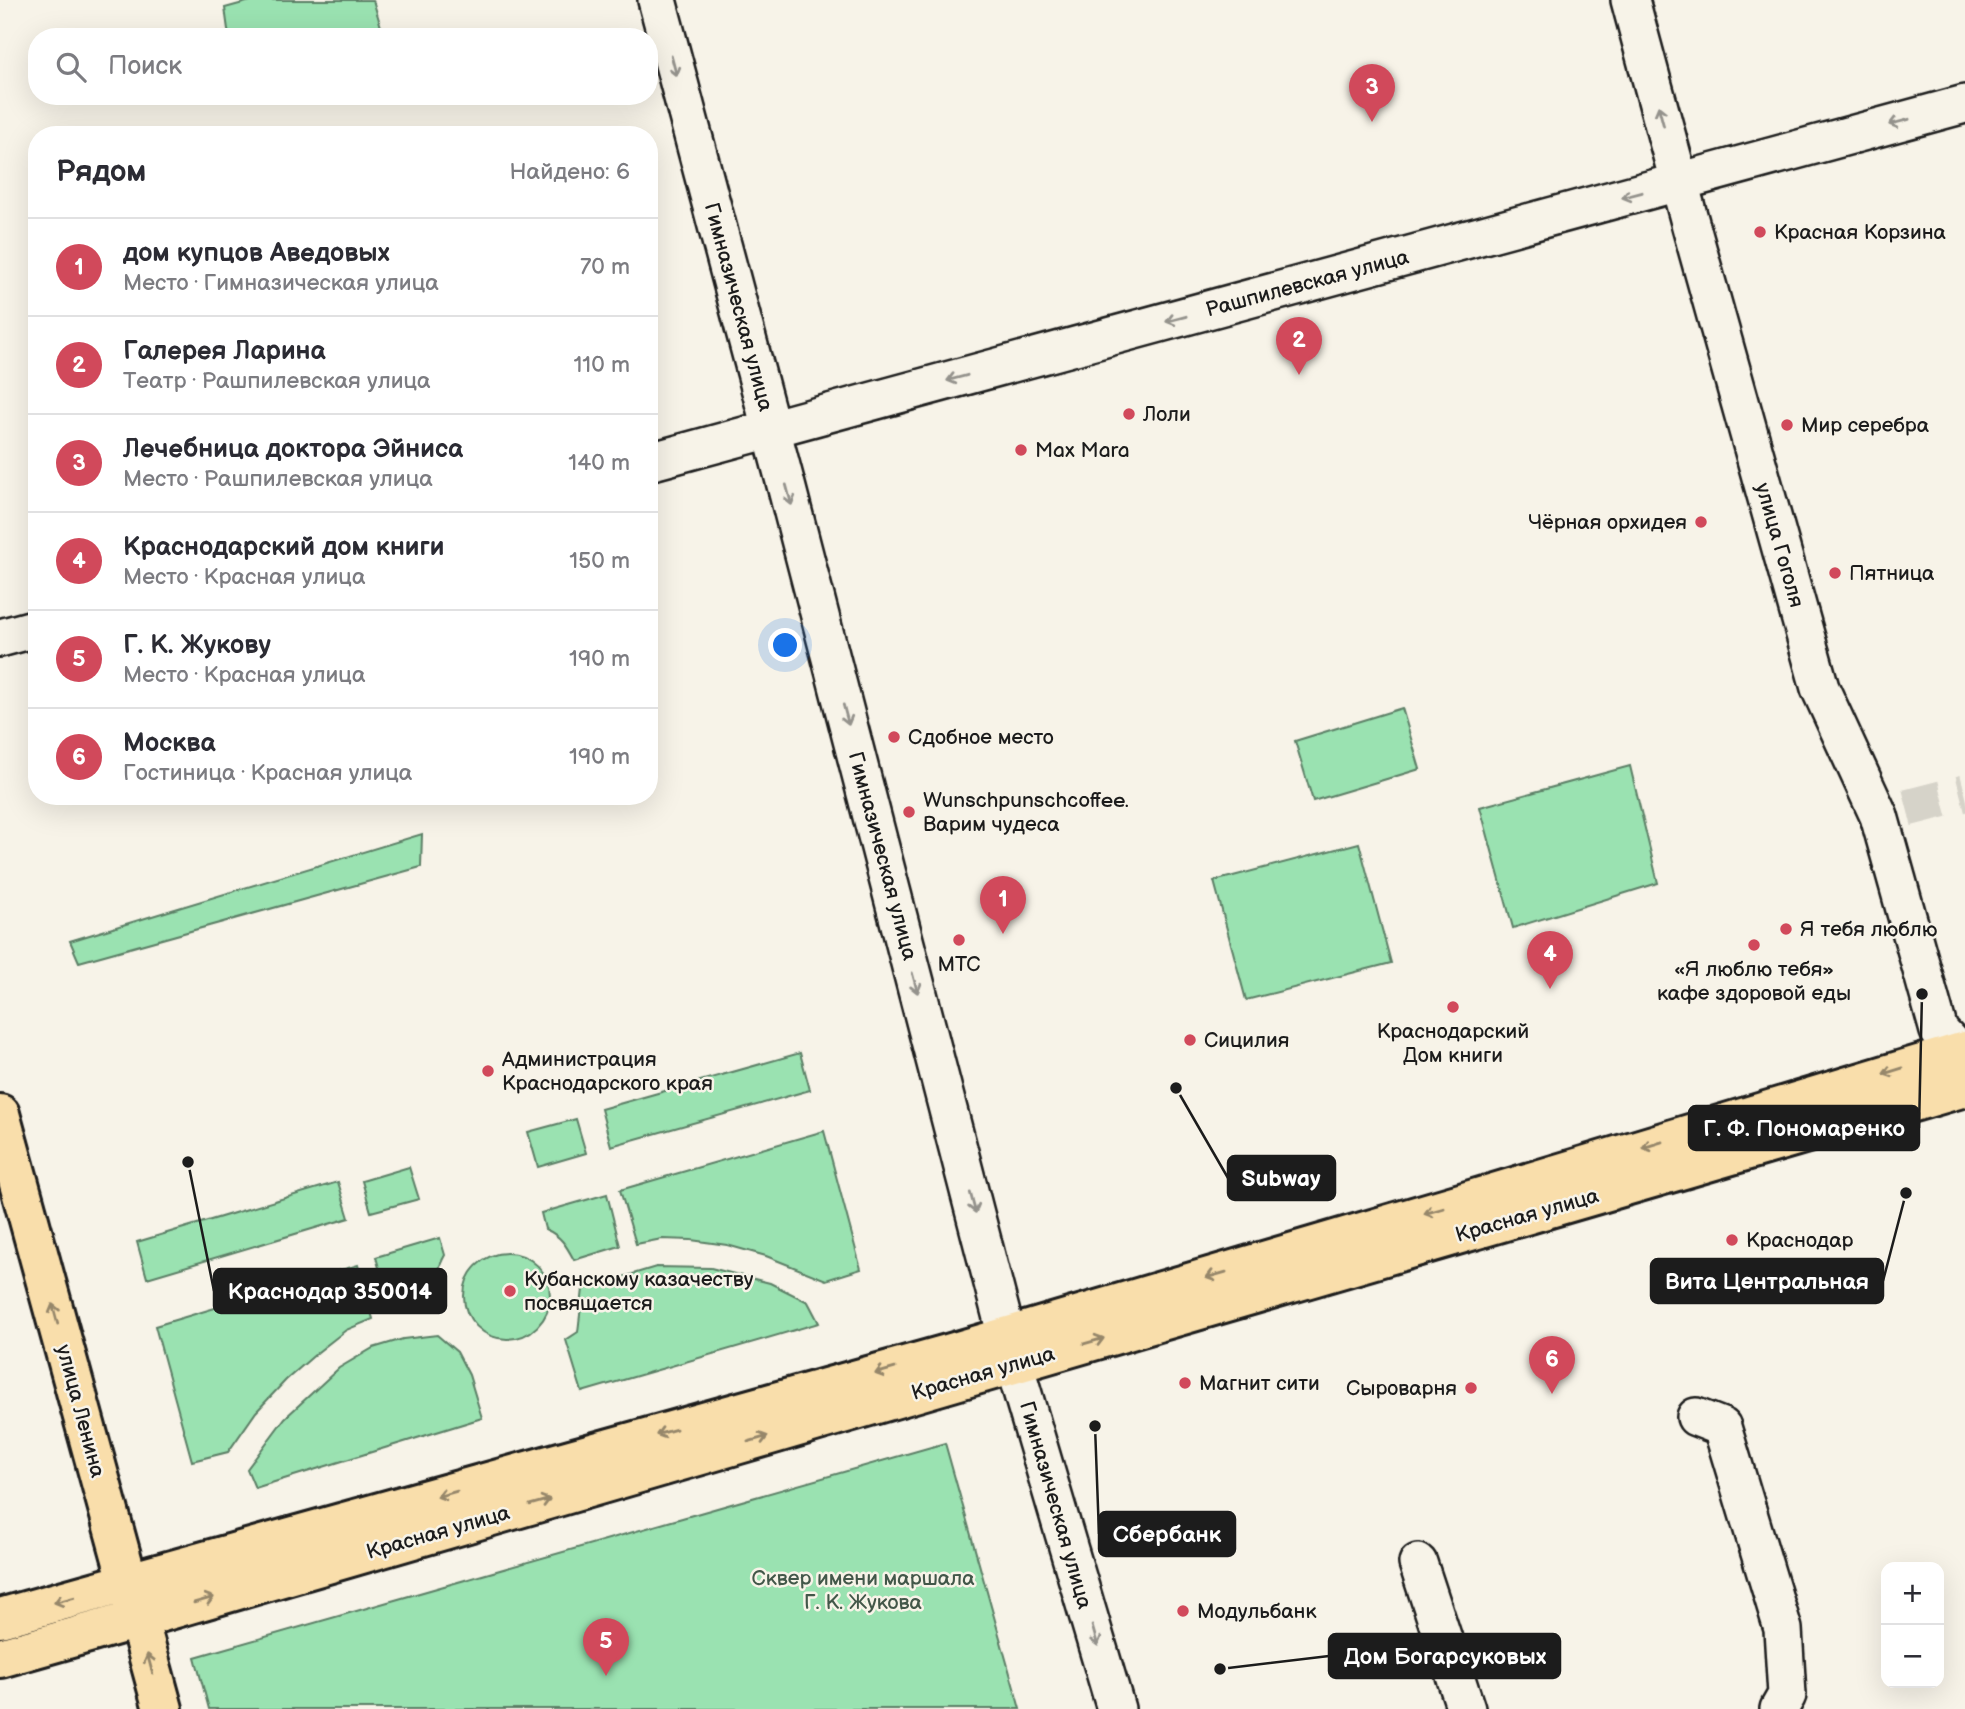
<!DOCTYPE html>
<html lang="ru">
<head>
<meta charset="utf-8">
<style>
  body { margin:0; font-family:"Balsamiq Sans",sans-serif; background:#f7f7f7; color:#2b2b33 }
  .controls { position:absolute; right:21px; bottom:21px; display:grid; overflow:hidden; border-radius:14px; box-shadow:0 7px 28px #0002 }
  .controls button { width:63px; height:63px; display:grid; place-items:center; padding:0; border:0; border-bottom:2px solid #e1e1e2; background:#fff; color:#2b2b33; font:35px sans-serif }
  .you { position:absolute; left:786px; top:646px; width:24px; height:24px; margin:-18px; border:5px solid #fff; border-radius:50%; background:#1a73e8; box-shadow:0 0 0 10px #1a73e833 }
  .badge { display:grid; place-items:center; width:46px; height:46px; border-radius:50%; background:#d1495b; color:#fff; font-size:23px; font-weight:700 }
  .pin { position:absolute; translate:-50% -58px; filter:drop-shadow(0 2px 4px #0008) }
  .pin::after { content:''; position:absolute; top:37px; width:24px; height:21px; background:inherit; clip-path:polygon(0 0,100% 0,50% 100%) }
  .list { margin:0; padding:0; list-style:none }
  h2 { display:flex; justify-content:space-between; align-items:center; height:91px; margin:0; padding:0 28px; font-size:30px }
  h2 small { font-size:23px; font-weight:400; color:#7c7c81 }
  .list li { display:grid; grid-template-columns:46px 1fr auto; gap:21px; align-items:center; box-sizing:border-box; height:98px; padding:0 28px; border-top:2px solid #e1e1e2 }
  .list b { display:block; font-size:26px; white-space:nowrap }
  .list p { margin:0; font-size:23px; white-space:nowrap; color:#7c7c81 }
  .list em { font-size:23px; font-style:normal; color:#7c7c81 }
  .icon { flex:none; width:38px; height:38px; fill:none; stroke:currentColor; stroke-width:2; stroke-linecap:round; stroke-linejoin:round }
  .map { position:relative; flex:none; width:1965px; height:1709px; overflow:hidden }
  .search { position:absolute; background:#fff; box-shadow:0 7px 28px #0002; left:28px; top:28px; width:630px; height:77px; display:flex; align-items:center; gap:18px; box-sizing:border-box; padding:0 24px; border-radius:28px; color:#7c7c81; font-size:26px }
  .panel { position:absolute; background:#fff; box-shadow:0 7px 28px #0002; left:28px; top:126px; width:630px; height:679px; border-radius:28px }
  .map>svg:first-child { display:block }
  .green { fill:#9ae2b1; stroke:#5b7f66; stroke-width:2 }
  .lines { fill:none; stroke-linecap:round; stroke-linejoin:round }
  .minor-tunnel { stroke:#d6d3c9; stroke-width:37; stroke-dasharray:37 18; stroke-linecap:butt }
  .minor-casing { stroke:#1c1c1c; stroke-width:42 }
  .major-casing { stroke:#1c1c1c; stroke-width:44 }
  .minor { stroke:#f7f3e8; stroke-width:37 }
  .major { stroke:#f9deab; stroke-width:38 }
  .oneway { stroke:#94928c }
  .oneway2 { stroke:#96876b }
  .poi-dot { fill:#d1495b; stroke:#f7f3e8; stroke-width:2.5 }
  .labels { text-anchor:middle; stroke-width:5; stroke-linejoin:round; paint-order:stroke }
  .poi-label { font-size:21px; fill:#1c1c1c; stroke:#f7f3e8; text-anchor:start }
  .street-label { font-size:21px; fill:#1c1c1c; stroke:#f7f3e8 }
  .park-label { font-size:21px; fill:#425749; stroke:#f7f3e8 }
  .leader { fill:none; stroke:#1c1c1c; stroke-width:2.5 }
  .callout-dot { fill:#1c1c1c; stroke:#f7f3e8; stroke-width:2.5 }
  .callout { fill:#1c1c1c; stroke:#1c1c1c; stroke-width:2.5 }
  .callout-label { font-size:23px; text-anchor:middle; font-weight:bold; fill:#fff }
</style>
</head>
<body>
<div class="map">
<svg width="1965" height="1709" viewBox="0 0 1965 1709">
  <rect width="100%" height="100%" fill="#f7f3e8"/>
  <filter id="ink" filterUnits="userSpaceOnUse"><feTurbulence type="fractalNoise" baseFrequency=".0143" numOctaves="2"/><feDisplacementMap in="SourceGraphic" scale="14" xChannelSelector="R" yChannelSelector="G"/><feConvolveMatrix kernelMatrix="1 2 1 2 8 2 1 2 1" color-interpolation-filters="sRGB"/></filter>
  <g filter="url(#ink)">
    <path class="green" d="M 254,0 L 373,0 L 384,37 L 229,37 L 225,8 Z
      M 1402,708 L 1420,769 L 1313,801 L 1295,741 Z
      M 1630,766 L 1658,883 L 1513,928 L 1480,807 Z
      M 422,834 L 421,867 L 79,962 L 70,941 Z
      M 1359,843 L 1391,963 L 1246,1000 L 1214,881 Z
      M 800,1053 L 810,1090 L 611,1146 L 601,1109 Z
      M 576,1119 L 586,1153 L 538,1167 L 528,1132 Z
      M 824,1131 L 861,1269 L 826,1280 L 766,1256 L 727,1245 L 691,1240 L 662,1239 L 636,1244 L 620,1190 Z
      M 409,1167 L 419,1199 L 371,1212 L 362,1181 Z
      M 338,1182 L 349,1218 L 147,1278 L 137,1242 Z
      M 607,1194 L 620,1246 L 574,1260 C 566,1245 561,1236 545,1229 L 541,1213 Z
      M 440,1238 L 445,1255 C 437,1269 436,1281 436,1297 L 391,1311 L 376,1257 Z
      M464 1296a43 43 0 1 1 86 0a43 43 0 1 1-86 0Z
      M 358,1265 L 373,1319 L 346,1330 L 318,1352 L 286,1380 L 256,1412 L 228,1452 L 192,1461 L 155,1326 Z
      M 656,1267 L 711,1268 L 770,1283 L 808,1302 L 819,1323 L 582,1392 L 566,1340 L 578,1332 L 583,1289 Z
      M 437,1335 L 457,1352 L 469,1375 L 482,1418 L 255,1488 L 247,1469 L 285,1418 L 339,1368 L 373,1348 L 403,1339 Z
      M 945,1443 L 1020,1709 L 209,1709 L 195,1657 Z"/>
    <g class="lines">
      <path class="minor-tunnel" d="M 1907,808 L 1965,793"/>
      <defs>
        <path id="minor" d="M 657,0 L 786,485 L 1014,1364 L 1116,1709
          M 1630,0 L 1692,230 L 1820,688 L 1879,816 L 1939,1031 L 1959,1052 L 1965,1075
          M 649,462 L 1965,104
          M 0,638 L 37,628
          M 1696,1417 L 1722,1427 L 1783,1629 L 1787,1695 L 1779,1709
          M 1418,1563 L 1466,1709"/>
        <path id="major" d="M 0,1114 L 163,1709
          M 0,1618 L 951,1353 L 1471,1200 L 1965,1051
          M 0,1658 L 138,1619 L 1965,1087"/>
      </defs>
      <use href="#minor" class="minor-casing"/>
      <use href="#major" class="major-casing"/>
      <use href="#minor" class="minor"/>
      <use href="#major" class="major"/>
    </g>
    <defs><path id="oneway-shaft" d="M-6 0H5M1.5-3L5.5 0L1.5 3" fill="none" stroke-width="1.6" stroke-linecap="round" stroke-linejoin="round" transform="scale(1.75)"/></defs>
    <g class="oneway">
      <use href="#oneway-shaft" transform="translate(674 66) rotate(75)"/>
      <use href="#oneway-shaft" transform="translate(1661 116) rotate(-105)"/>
      <use href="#oneway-shaft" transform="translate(1899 122) rotate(165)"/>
      <use href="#oneway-shaft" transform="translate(1632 195) rotate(165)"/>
      <use href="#oneway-shaft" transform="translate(1176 319) rotate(165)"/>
      <use href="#oneway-shaft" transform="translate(957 378) rotate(165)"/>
      <use href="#oneway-shaft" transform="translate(789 495) rotate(75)"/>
      <use href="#oneway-shaft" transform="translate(846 715) rotate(75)"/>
      <use href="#oneway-shaft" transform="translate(915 983) rotate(75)"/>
      <use href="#oneway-shaft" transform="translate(973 1203) rotate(75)"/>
      <use href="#oneway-shaft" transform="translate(1095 1636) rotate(74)"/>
    </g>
    <g class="oneway2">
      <use href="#oneway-shaft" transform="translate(1893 1071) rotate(163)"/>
      <use href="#oneway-shaft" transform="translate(1652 1145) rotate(163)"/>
      <use href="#oneway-shaft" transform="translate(1434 1211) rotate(164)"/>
      <use href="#oneway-shaft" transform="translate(1216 1275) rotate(164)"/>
      <use href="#oneway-shaft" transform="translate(55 1314) rotate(-105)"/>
      <use href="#oneway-shaft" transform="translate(1094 1341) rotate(-16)"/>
      <use href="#oneway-shaft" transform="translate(885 1371) rotate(164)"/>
      <use href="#oneway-shaft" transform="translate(666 1432) rotate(164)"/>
      <use href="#oneway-shaft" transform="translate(758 1439) rotate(-16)"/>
      <use href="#oneway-shaft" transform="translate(447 1494) rotate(164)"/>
      <use href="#oneway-shaft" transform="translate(540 1502) rotate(-16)"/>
      <use href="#oneway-shaft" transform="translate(64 1600) rotate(165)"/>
      <use href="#oneway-shaft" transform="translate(204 1600) rotate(-16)"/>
      <use href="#oneway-shaft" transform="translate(150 1664) rotate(-105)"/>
    </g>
  </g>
  <g class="poi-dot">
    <circle cx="1760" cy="232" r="7"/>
    <circle cx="1129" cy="414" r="7"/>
    <circle cx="1787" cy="425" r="7"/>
    <circle cx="1021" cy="450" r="7"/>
    <circle cx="1701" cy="522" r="7"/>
    <circle cx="1835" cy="573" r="7"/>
    <circle cx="894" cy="737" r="7"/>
    <circle cx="909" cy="812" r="7"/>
    <circle cx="1786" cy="929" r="7"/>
    <circle cx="959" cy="940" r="7"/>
    <circle cx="1754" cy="945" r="7"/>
    <circle cx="1453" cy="1007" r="7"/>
    <circle cx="1190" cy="1040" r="7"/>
    <circle cx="488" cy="1071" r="7"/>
    <circle cx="1732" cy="1240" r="7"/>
    <circle cx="510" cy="1291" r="7"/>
    <circle cx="1185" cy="1383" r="7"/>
    <circle cx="1471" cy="1388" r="7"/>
    <circle cx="1183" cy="1611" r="7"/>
  </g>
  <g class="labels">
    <g class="poi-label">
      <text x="1774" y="239">Красная Корзина</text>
      <text x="1143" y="421">Лоли</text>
      <text x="1801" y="432">Мир серебра</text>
      <text x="1035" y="457">Max Mara</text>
      <text x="1687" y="529" text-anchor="end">Чёрная орхидея</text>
      <text x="1849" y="580">Пятница</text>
      <text x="908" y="744">Сдобное место</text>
      <text x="923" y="807">Wunschpunschcoffee.<tspan x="923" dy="24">Варим чудеса</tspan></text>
      <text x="1800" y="936">Я тебя люблю</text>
      <text x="959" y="971" text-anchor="middle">МТС</text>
      <text x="1754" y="976" text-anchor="middle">«Я люблю тебя»<tspan x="1754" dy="24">кафе здоровой еды</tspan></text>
      <text x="1453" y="1038" text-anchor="middle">Краснодарский<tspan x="1453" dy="24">Дом книги</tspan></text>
      <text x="1204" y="1047">Сицилия</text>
      <text x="502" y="1066">Администрация<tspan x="502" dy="24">Краснодарского края</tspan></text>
      <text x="1746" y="1247">Краснодар</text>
      <text x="524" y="1286">Кубанскому казачеству<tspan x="524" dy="24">посвящается</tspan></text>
      <text x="1199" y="1390">Магнит сити</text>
      <text x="1457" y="1395" text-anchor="end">Сыроварня</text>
      <text x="1197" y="1618">Модульбанк</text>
    </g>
    <g class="street-label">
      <text transform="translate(1307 283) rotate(-15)" y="7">Рашпилевская улица</text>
      <text transform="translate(739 307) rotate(75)" y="7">Гимназическая улица</text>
      <text transform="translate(1780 545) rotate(74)" y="7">улица Гоголя</text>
      <text transform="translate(883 856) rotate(75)" y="7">Гимназическая улица</text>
      <text transform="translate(1527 1215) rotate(-16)" y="7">Красная улица</text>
      <text transform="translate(983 1373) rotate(-16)" y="7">Красная улица</text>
      <text transform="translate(81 1411) rotate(75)" y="7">улица Ленина</text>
      <text transform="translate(1056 1505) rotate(74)" y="7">Гимназическая улица</text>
      <text transform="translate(438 1532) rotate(-16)" y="7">Красная улица</text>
    </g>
    <g class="park-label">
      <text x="863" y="1585">Сквер имени маршала<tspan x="863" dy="24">Г. К. Жукова</tspan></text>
    </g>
  </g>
  <path class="leader" d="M1922 994L1919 1128M1176 1088L1228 1178M1906 1193L1883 1281M188 1162L214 1291M1095 1426L1099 1534M1220 1669L1329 1656"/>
  <g class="callout-dot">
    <circle cx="1922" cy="994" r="7"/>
    <circle cx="1176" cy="1088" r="7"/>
    <circle cx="1906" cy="1193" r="7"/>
    <circle cx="188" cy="1162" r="7"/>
    <circle cx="1095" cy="1426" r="7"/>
    <circle cx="1220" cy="1669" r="7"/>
  </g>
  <g class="callout">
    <rect x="1689" y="1106" width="230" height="44" rx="7"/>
    <rect x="1228" y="1156" width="107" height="44" rx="7"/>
    <rect x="1651" y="1259" width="232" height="44" rx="7"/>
    <rect x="214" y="1269" width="232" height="44" rx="7"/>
    <rect x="1099" y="1512" width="136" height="44" rx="7"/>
    <rect x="1329" y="1634" width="231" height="44" rx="7"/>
  </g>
  <g class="callout-label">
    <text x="1804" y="1136">Г. Ф. Пономаренко</text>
    <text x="1281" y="1186">Subway</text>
    <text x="1767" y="1289">Вита Центральная</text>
    <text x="330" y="1299">Краснодар 350014</text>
    <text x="1167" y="1542">Сбербанк</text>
    <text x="1445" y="1664">Дом Богарсуковых</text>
  </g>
</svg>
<div class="controls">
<button>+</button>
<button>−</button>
</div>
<div class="you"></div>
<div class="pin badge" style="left:1003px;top:934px">1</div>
<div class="pin badge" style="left:1299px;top:375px">2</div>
<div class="pin badge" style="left:1372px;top:122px">3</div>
<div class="pin badge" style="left:1550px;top:989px">4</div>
<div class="pin badge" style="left:606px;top:1676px">5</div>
<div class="pin badge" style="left:1552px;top:1394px">6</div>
<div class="search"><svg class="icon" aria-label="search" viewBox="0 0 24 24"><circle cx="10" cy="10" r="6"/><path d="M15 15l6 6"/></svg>Поиск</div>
<section class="panel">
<h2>Рядом<small>Найдено: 6</small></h2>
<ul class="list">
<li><span class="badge">1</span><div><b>дом купцов Аведовых</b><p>Место · Гимназическая улица</p></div><em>70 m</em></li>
<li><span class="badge">2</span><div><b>Галерея Ларина</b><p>Театр · Рашпилевская улица</p></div><em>110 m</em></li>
<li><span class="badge">3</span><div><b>Лечебница доктора Эйниса</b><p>Место · Рашпилевская улица</p></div><em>140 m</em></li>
<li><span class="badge">4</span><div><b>Краснодарский дом книги</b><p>Место · Красная улица</p></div><em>150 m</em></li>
<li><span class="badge">5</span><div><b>Г. К. Жукову</b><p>Место · Красная улица</p></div><em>190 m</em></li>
<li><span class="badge">6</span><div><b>Москва</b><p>Гостиница · Красная улица</p></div><em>190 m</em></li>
</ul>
</section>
</div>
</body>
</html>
